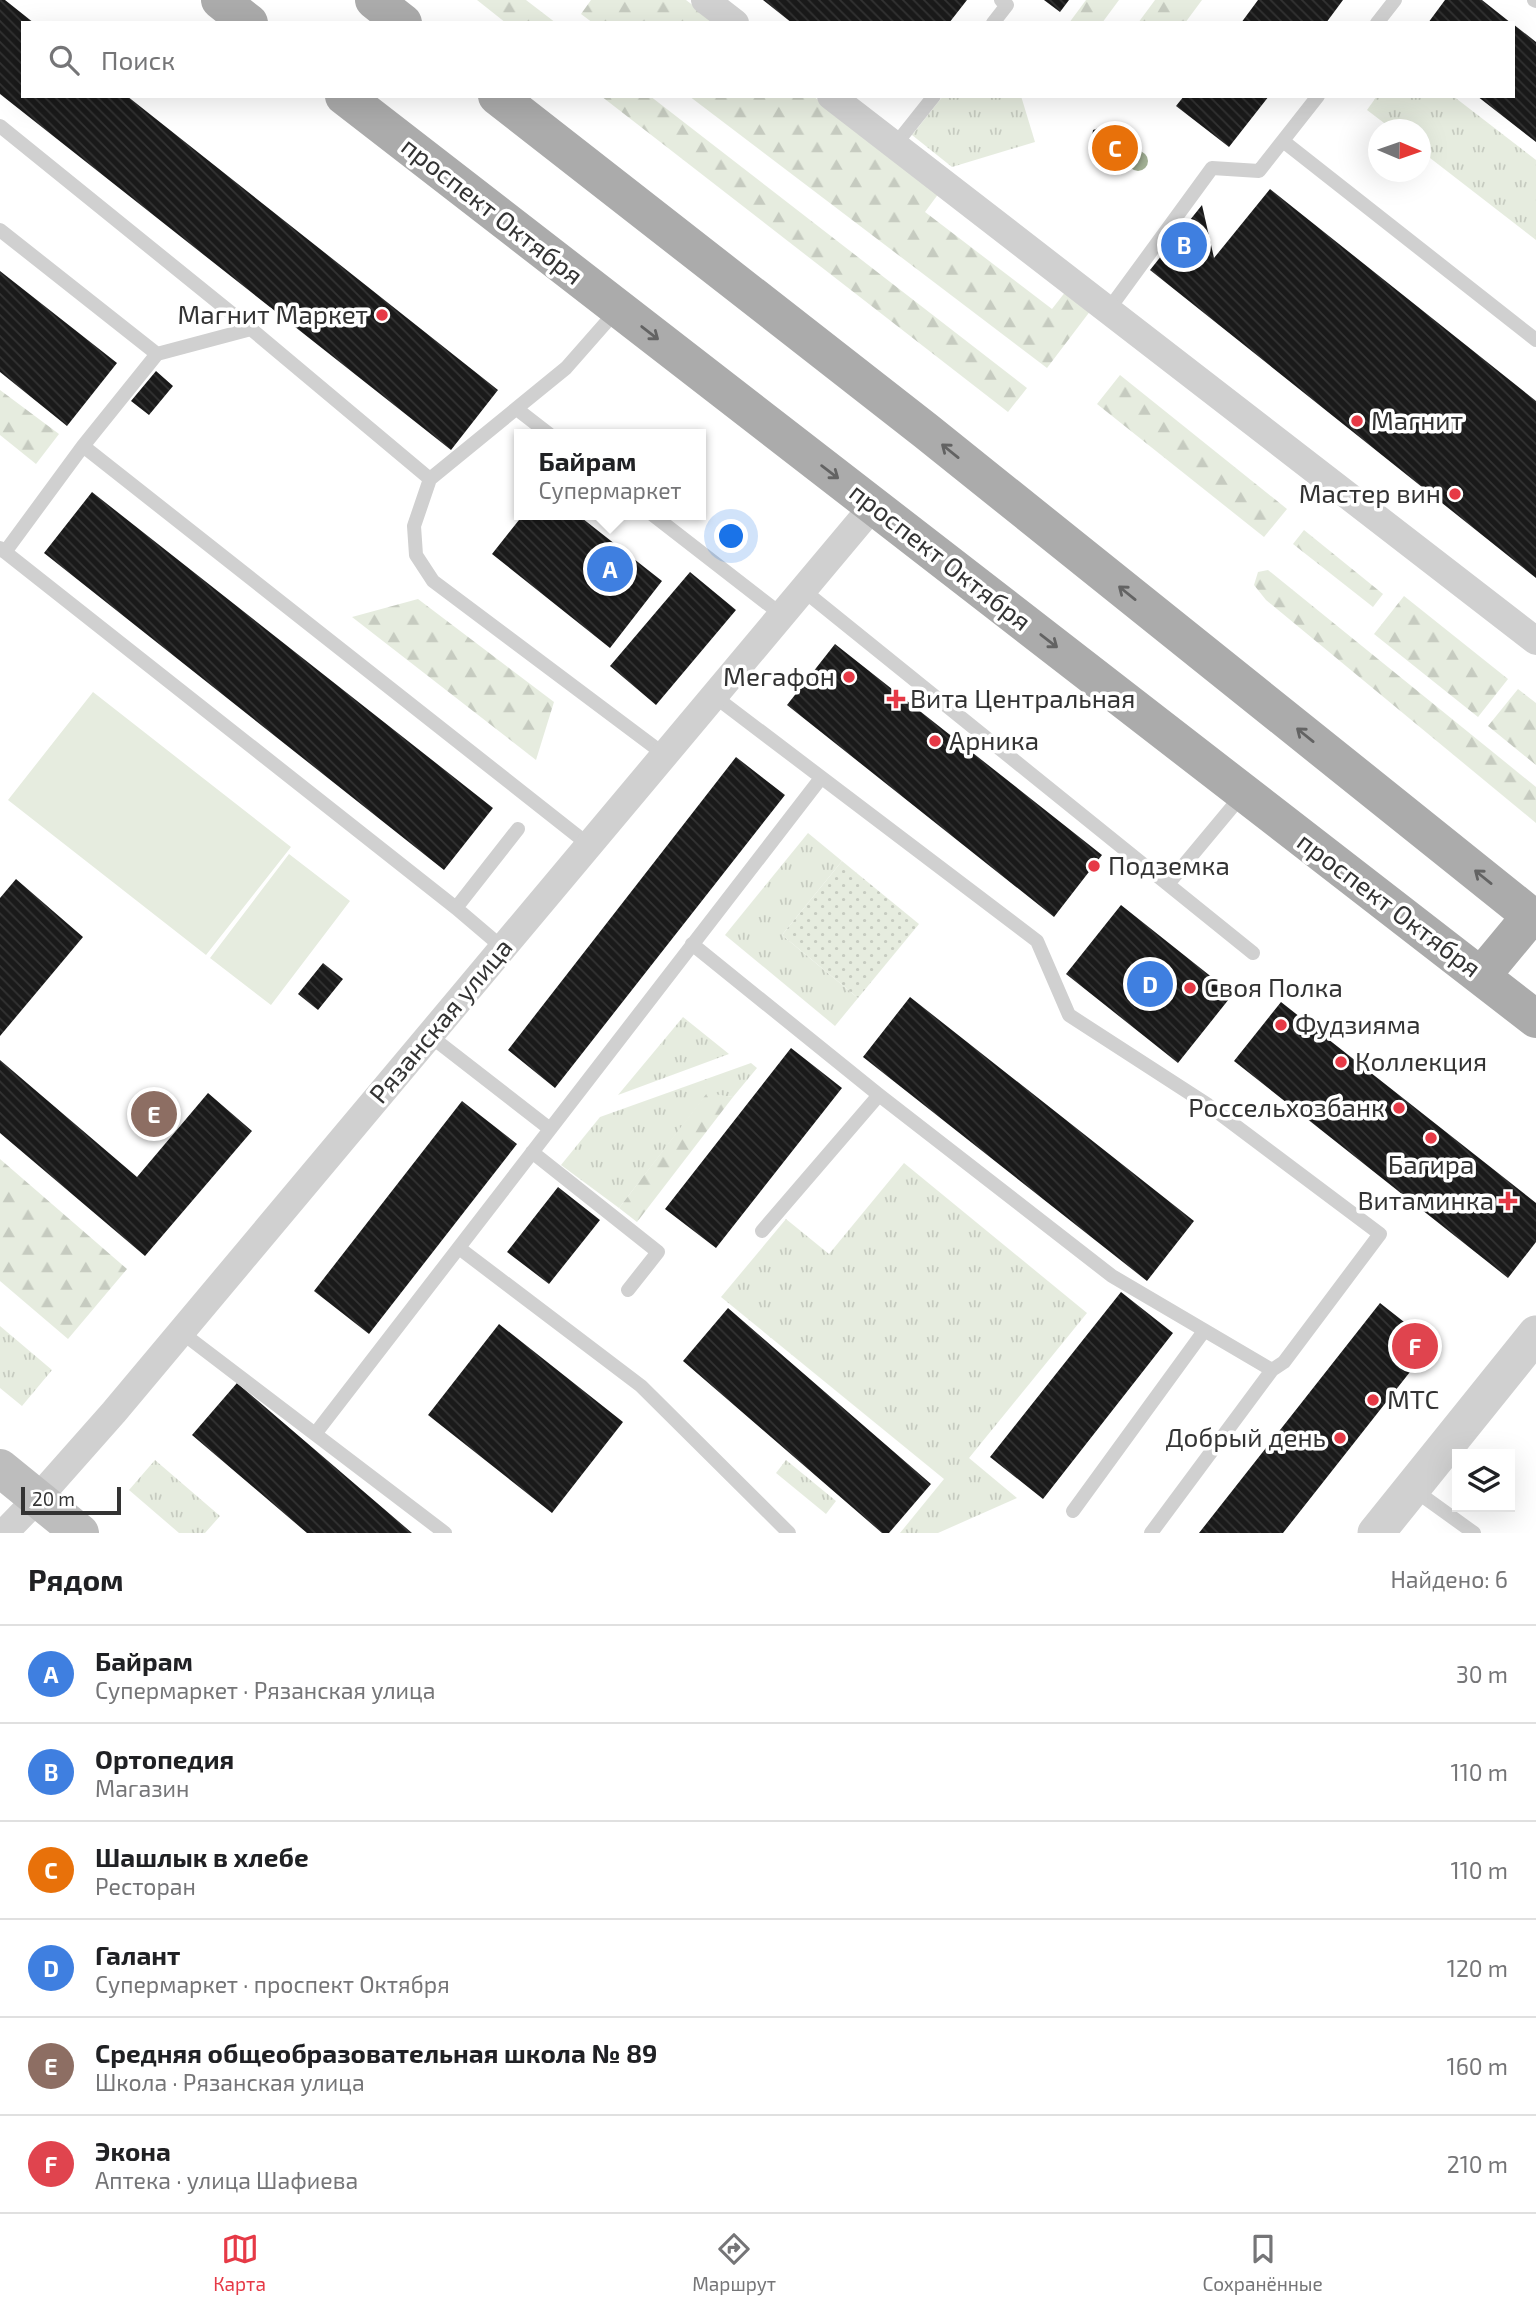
<!DOCTYPE html>
<html lang="ru">
<head>
<meta charset="utf-8">
<style>
  body { margin:0; font-family:"Exo 2",sans-serif; background:#f2f2f2; color:#202124 }
  .controls { position:absolute; right:21px; bottom:21px; display:grid; overflow:hidden; border-radius:0px; box-shadow:0 7px 28px #0002 }
  .controls button { width:63px; height:63px; display:grid; place-items:center; padding:0; border:0; border-bottom:2px solid #e0e0e0; background:#fff; color:#202124; font:35px sans-serif }
  .compass { position:absolute; left:1368px; top:119px; width:63px; height:63px; border-radius:50%; background:#fff; box-shadow:0 7px 28px #0002; rotate:92deg }
  .scale { position:absolute; left:21px; bottom:18px; width:100px; box-sizing:border-box; padding-left:7px; border:4px solid #333; border-top:0; font-size:19px; line-height:24px; white-space:nowrap; color:#333; -webkit-text-stroke:5px #fff; paint-order:stroke }
  .you { position:absolute; left:732px; top:537px; width:24px; height:24px; margin:-18px; border:5px solid #fff; border-radius:50%; background:#1a73e8; box-shadow:0 0 0 10px #1a73e833 }
  .badge { display:grid; place-items:center; width:46px; height:46px; border-radius:50%; background:#e63946; color:#fff; font-size:23px; font-weight:700 }
  .pin { position:absolute; translate:-50% -50%; border:4px solid #fff; box-shadow:0 2px 7px #0006 }
  .popup { position:absolute; left:514px; top:429px; width:192px; height:91px; box-sizing:border-box; display:grid; place-content:center; border-radius:0px; background:#fff; filter:drop-shadow(0 2px 5px #0005); font-size:23px; white-space:nowrap; color:#757577 }
  .popup b { font-size:26px; color:#202124 }
  .popup::after { content:''; position:absolute; left:50%; top:100%; margin-left:-14px; border:14px solid transparent; border-top-color:#fff }
  .list { margin:0; padding:0; list-style:none }
  h2 { display:flex; justify-content:space-between; align-items:center; height:91px; margin:0; padding:0 28px; font-size:30px }
  h2 small { font-size:23px; font-weight:400; color:#757577 }
  .list li { display:grid; grid-template-columns:46px 1fr auto; gap:21px; align-items:center; box-sizing:border-box; height:98px; padding:0 28px; border-top:2px solid #e0e0e0 }
  .list b { display:block; font-size:26px; white-space:nowrap }
  .list p { margin:0; font-size:23px; white-space:nowrap; color:#757577 }
  .list em { font-size:23px; font-style:normal; color:#757577 }
  .icon { flex:none; width:38px; height:38px; fill:none; stroke:currentColor; stroke-width:2; stroke-linecap:round; stroke-linejoin:round }
  .map { position:relative; flex:none; width:1536px; height:1533px; overflow:hidden }
  .search { position:absolute; background:#fff; box-shadow:0 7px 28px #0002; left:21px; right:21px; top:21px; height:77px; display:flex; align-items:center; gap:18px; box-sizing:border-box; padding:0 24px; border-radius:0px; color:#757577; font-size:26px }
  .sheet { height:679px; background:#fff }
  nav { display:flex; justify-content:space-around; align-items:center; box-sizing:border-box; height:98px; border-top:2px solid #e0e0e0; background:#fff; font-size:19px; color:#757577 }
  nav a { display:grid; justify-items:center; gap:4px }
  nav .on { color:#e63946 }
  .map>svg:first-child { display:block }
  .grass { fill:url(#grass-tufts) }
  .forest { fill:url(#forest-firs) }
  .park { fill:url(#park-dots) }
  .pitch { fill:#e6ecdf }
  .building { fill:url(#building-back-hatch) }
  .lines { fill:none; stroke-linecap:round; stroke-linejoin:round }
  .service { stroke:#d0d0d0; stroke-width:14 }
  .minor { stroke:#d0d0d0; stroke-width:28 }
  .tertiary { stroke:#d0d0d0; stroke-width:37 }
  .secondary { stroke:#bdbdbd; stroke-width:38 }
  .primary { stroke:#ababab; stroke-width:38 }
  .tree { fill:#a2b095 }
  .oneway { stroke:#636363 }
  .poi-dot { fill:#e63946; stroke:#fff; stroke-width:2.5 }
  .labels { text-anchor:middle; stroke-width:7; stroke-linejoin:round; paint-order:stroke }
  .street-label { font-size:26px; fill:#333; stroke:#fff }
  .poi-label { font-size:26px; fill:#333; stroke:#fff; text-anchor:start }
</style>
</head>
<body>
<div class="map">
<svg width="1536" height="1533" viewBox="0 0 1536 1533">
  <defs>
    <pattern id="grass-tufts" width="24" height="20" patternUnits="userSpaceOnUse" patternTransform="scale(1.75)"><rect width="24" height="20" fill="#e6ecdf"/><path d="M3 7l-1-3M5 7V3M7 7l1-3M15 17l-1-3M17 17v-4M19 17l1-3" fill="none" stroke="#c6cbc0"/></pattern>
    <pattern id="forest-firs" width="22" height="20" patternUnits="userSpaceOnUse" patternTransform="scale(1.75)"><rect width="22" height="20" fill="#e6ecdf"/><path d="M5 1l3.5 6h-7zM16 11l3.5 6h-7z" fill="#c6cbc0"/></pattern>
    <pattern id="park-dots" width="8" height="8" patternUnits="userSpaceOnUse" patternTransform="scale(1.75)"><rect width="8" height="8" fill="#e6ecdf"/><path d="M2 2h.1M6 6h.1" fill="none" stroke="#c6cbc0" stroke-width="1.8" stroke-linecap="round"/></pattern>
    <pattern id="building-back-hatch" width="6" height="6" patternUnits="userSpaceOnUse" patternTransform="scale(1.75)"><rect width="6" height="6" fill="#1a1a1a"/><path d="M-1 5l2 2M0 0l6 6M5-1l2 2" fill="none" stroke="#333"/></pattern>
  </defs>
  <rect width="100%" height="100%" fill="#fff"/>
  <path class="grass" d="M 943,96 L 1021,96 L 1035,142 L 952,167 L 912,135 Z
    M 1377,96 L 1453,96 L 1536,160 L 1536,240 L 1421,151 L 1420,130 L 1392,129 L 1367,110 Z
    M 808,833 L 842,861 L 782,935 L 858,998 L 835,1026 L 725,935 Z
    M 683,1017 L 729,1054 L 618,1095 Z
    M 751,1063 L 757,1068 L 733,1097 L 707,1094 L 619,1208 L 561,1165 L 600,1117 Z
    M 904,1163 L 1087,1313 L 969,1458 L 1017,1498 L 938,1533 L 900,1533 L 944,1479 L 721,1297 L 786,1219 L 829,1254 Z
    M 0,1326 L 52,1370 L 22,1406 L 0,1388 Z
    M 155,1460 L 220,1516 L 205,1533 L 179,1533 L 129,1490 Z
    M 786,1460 L 836,1501 L 826,1514 L 776,1473 Z"/>
  <path class="forest" d="M 477,0 L 526,0 L 556,23 L 506,23 Z
    M 591,0 L 686,0 L 716,23 L 593,23 L 581,14 Z
    M 1086,0 L 1119,0 L 1102,23 L 1069,23 Z
    M 1155,0 L 1202,0 L 1185,23 L 1138,23 Z
    M 601,96 L 650,96 L 1027,388 L 1008,412 Z
    M 689,96 L 813,96 L 939,193 L 925,212 L 1052,309 L 1066,291 L 1091,310 L 1047,368 Z
    M 1120,375 L 1287,509 L 1264,537 L 1097,404 Z
    M 0,390 L 59,434 L 36,464 L 0,435 Z
    M 1304,530 L 1383,594 L 1373,607 L 1293,544 Z
    M 1268,570 L 1536,787 L 1536,823 L 1266,600 L 1254,585 L 1258,572 Z
    M 1404,596 L 1508,679 L 1478,717 L 1374,634 Z
    M 418,599 L 554,702 L 536,760 L 352,617 Z
    M 1518,689 L 1536,703 L 1536,765 L 1488,726 Z
    M 707,1093 L 733,1097 L 637,1222 L 619,1208 Z
    M 0,1159 L 127,1269 L 68,1339 L 0,1281 Z"/>
  <path class="park" d="M 842,861 L 919,924 L 858,998 L 782,935 Z"/>
  <path class="pitch" d="M 93,692 L 291,847 L 206,955 L 8,800 Z
    M 289,854 L 350,901 L 271,1005 L 210,958 Z"/>
  <path class="building" d="M 0,0 L 5,0 L 34,23 L 23,23 L 23,96 L 127,96 L 498,390 L 451,450 L 0,94 Z
    M 763,0 L 967,0 L 949,23 L 792,23 Z
    M 1044,0 L 1069,0 L 1060,12 Z
    M 1258,0 L 1343,0 L 1326,23 L 1241,23 Z
    M 1445,0 L 1482,0 L 1511,23 L 1428,23 Z
    M 1513,24 L 1536,42 L 1536,142 L 1477,96 L 1513,96 Z
    M 1184,96 L 1269,96 L 1229,147 L 1176,106 Z
    M 1112,123 L 1126,135 L 1124,156 L 1104,162 L 1090,150 L 1093,130 Z
    M 1270,189 L 1536,401 L 1536,578 L 1150,270 L 1202,205 L 1214,258 Z
    M 0,271 L 117,363 L 67,426 L 0,372 Z
    M 156,371 L 173,386 L 149,415 L 131,401 Z
    M 92,492 L 493,808 L 444,870 L 44,553 Z
    M 523,515 L 578,515 L 662,581 L 610,648 L 492,554 Z
    M 690,572 L 736,610 L 656,705 L 610,666 Z
    M 835,644 L 1102,855 L 1054,917 L 787,705 Z
    M 736,757 L 785,795 L 555,1088 L 508,1050 Z
    M 16,879 L 83,937 L 0,1036 L 0,898 Z
    M 1121,905 L 1233,994 L 1178,1063 L 1066,974 Z
    M 323,963 L 343,979 L 318,1010 L 298,994 Z
    M 910,997 L 1194,1221 L 1147,1281 L 863,1057 Z
    M 1281,1002 L 1536,1203 L 1536,1242 L 1508,1278 L 1234,1061 Z
    M 791,1048 L 842,1088 L 716,1248 L 665,1209 Z
    M 0,1060 L 137,1177 L 208,1093 L 252,1131 L 145,1256 L 0,1133 Z
    M 462,1101 L 517,1144 L 369,1334 L 314,1291 Z
    M 558,1187 L 600,1220 L 549,1284 L 507,1252 Z
    M 1121,1292 L 1173,1333 L 1043,1499 L 990,1457 Z
    M 1380,1303 L 1432,1344 L 1283,1533 L 1199,1533 Z
    M 728,1308 L 931,1484 L 889,1533 L 882,1533 L 683,1361 Z
    M 499,1324 L 623,1422 L 552,1513 L 428,1415 Z
    M 237,1383 L 412,1533 L 307,1533 L 192,1435 Z"/>
  <g class="lines">
    <path class="service" d="M 1534,0 L 1536,1
      M 993,23 L 1007,5 L 1001,0
      M 1377,23 L 1395,0
      M 0,126 L 251,329 L 430,479 L 414,526 L 416,555 L 433,581 L 665,755
      M 1283,141 L 1536,340
      M 895,145 L 934,96
      M 0,230 L 157,354
      M 1109,309 L 1212,168 L 1259,171 L 1318,96
      M 518,410 L 549,434
      M 83,446 L 589,845
      M 430,479 L 566,368 L 617,310
      M 653,515 L 782,615
      M 0,548 L 456,908 L 503,948
      M 5,552 L 83,446 L 157,354 L 251,329
      M 803,590 L 1253,953
      M 714,696 L 1037,941 L 1069,1015 L 1208,1105 L 1380,1234 L 1284,1362 L 1272,1370 L 1151,1533
      M 1168,884 L 1243,794
      M 456,908 L 518,829
      M 692,944 L 879,1095 L 1112,1276 L 1272,1370
      M 429,1035 L 550,1129
      M 532,1152 L 658,1252 L 628,1290
      M 762,1231 L 879,1095
      M 459,1248 L 641,1386 L 789,1533
      M 181,1332 L 445,1533
      M 315,1434 L 821,778
      M 1413,1489 L 1474,1533
      M 1073,1511 L 1204,1331"/>
    <path class="minor" d="M 705,0 L 735,23
      M 831,96 L 1536,641
      M 4,1533 L 37,1499 L 114,1412 L 874,505"/>
    <path class="tertiary" d="M 1376,1533 L 1536,1334"/>
    <path class="secondary" d="M 0,1468 L 80,1533"/>
    <path class="primary" d="M 220,0 L 249,23
      M 374,0 L 403,23
      M 344,96 L 1536,1019
      M 497,96 L 926,431 L 1536,920
      M 1482,975 L 1531,916"/>
  </g>
  <circle class="tree" cx="1138" cy="161" r="10"/>
  <defs><path id="oneway-shaft" d="M-6 0H5M1.5-3L5.5 0L1.5 3" fill="none" stroke-width="1.6" stroke-linecap="round" stroke-linejoin="round" transform="scale(1.75)"/></defs>
  <g class="oneway">
    <use href="#oneway-shaft" transform="translate(650 333) rotate(38)"/>
    <use href="#oneway-shaft" transform="translate(950 451) rotate(-141)"/>
    <use href="#oneway-shaft" transform="translate(830 472) rotate(37)"/>
    <use href="#oneway-shaft" transform="translate(1127 593) rotate(-141)"/>
    <use href="#oneway-shaft" transform="translate(1049 641) rotate(38)"/>
    <use href="#oneway-shaft" transform="translate(1305 735) rotate(-141)"/>
    <use href="#oneway-shaft" transform="translate(1483 877) rotate(-141)"/>
  </g>
  <g class="poi-dot">
    <circle cx="382" cy="315" r="7"/>
    <circle cx="1357" cy="421" r="7"/>
    <circle cx="1455" cy="494" r="7"/>
    <circle cx="849" cy="677" r="7"/>
    <path d="M892.5 688.5h7v7h7v7h-7v7h-7v-7h-7v-7h7z"/>
    <circle cx="935" cy="741" r="7"/>
    <circle cx="1094" cy="866" r="7"/>
    <circle cx="1190" cy="988" r="7"/>
    <circle cx="1281" cy="1025" r="7"/>
    <circle cx="1341" cy="1062" r="7"/>
    <circle cx="1399" cy="1108" r="7"/>
    <circle cx="1431" cy="1138" r="7"/>
    <path d="M1504.5 1190.5h7v7h7v7h-7v7h-7v-7h-7v-7h7z"/>
    <circle cx="1373" cy="1400" r="7"/>
    <circle cx="1340" cy="1438" r="7"/>
  </g>
  <g class="labels">
    <g class="street-label">
      <text transform="translate(492 211) rotate(38)" y="9">проспект Октября</text>
      <text transform="translate(940 557) rotate(38)" y="9">проспект Октября</text>
      <text transform="translate(1389 905) rotate(37)" y="9">проспект Октября</text>
      <text transform="translate(441 1021) rotate(-50)" y="9">Рязанская улица</text>
    </g>
    <g class="poi-label">
      <text x="368" y="324" text-anchor="end">Магнит Маркет</text>
      <text x="1371" y="430">Магнит</text>
      <text x="1441" y="503" text-anchor="end">Мастер вин</text>
      <text x="835" y="686" text-anchor="end">Мегафон</text>
      <text x="910" y="708">Вита Центральная</text>
      <text x="949" y="750">Арника</text>
      <text x="1108" y="875">Подземка</text>
      <text x="1204" y="997">Своя Полка</text>
      <text x="1295" y="1034">Фудзияма</text>
      <text x="1355" y="1071">Коллекция</text>
      <text x="1385" y="1117" text-anchor="end">Россельхозбанк</text>
      <text x="1431" y="1174" text-anchor="middle">Багира</text>
      <text x="1494" y="1210" text-anchor="end">Витаминка</text>
      <text x="1387" y="1409">МТС</text>
      <text x="1326" y="1447" text-anchor="end">Добрый день</text>
    </g>
  </g>
</svg>
<div class="controls">
<button><svg class="icon" aria-label="layers" viewBox="0 0 24 24"><path d="M12 4l9 5-9 5-9-5zM3 14l9 5 9-5"/></svg></button>
</div>
<svg class="compass" viewBox="-18 -18 36 36"><path d="M0-13l5 13h-10z" fill="#e53935"/><path d="M0 13l5-13h-10z" fill="#757577"/></svg>
<div class="scale">20 m</div>
<div class="you"></div>
<div class="pin badge" style="left:610px;top:569px;background:#3f7fe0">A</div>
<div class="popup"><b>Байрам</b>Супермаркет</div>
<div class="pin badge" style="left:1184px;top:245px;background:#3f7fe0">B</div>
<div class="pin badge" style="left:1115px;top:148px;background:#e8710a">C</div>
<div class="pin badge" style="left:1150px;top:984px;background:#3f7fe0">D</div>
<div class="pin badge" style="left:154px;top:1114px;background:#8d6e63">E</div>
<div class="pin badge" style="left:1415px;top:1346px;background:#e0444e">F</div>
<div class="search"><svg class="icon" aria-label="search" viewBox="0 0 24 24"><circle cx="10" cy="10" r="6"/><path d="M15 15l6 6"/></svg>Поиск</div>
</div>
<section class="sheet">
<h2>Рядом<small>Найдено: 6</small></h2>
<ul class="list">
<li><span class="badge" style="background:#3f7fe0">A</span><div><b>Байрам</b><p>Супермаркет · Рязанская улица</p></div><em>30 m</em></li>
<li><span class="badge" style="background:#3f7fe0">B</span><div><b>Ортопедия</b><p>Магазин</p></div><em>110 m</em></li>
<li><span class="badge" style="background:#e8710a">C</span><div><b>Шашлык в хлебе</b><p>Ресторан</p></div><em>110 m</em></li>
<li><span class="badge" style="background:#3f7fe0">D</span><div><b>Галант</b><p>Супермаркет · проспект Октября</p></div><em>120 m</em></li>
<li><span class="badge" style="background:#8d6e63">E</span><div><b>Средняя общеобразовательная школа № 89</b><p>Школа · Рязанская улица</p></div><em>160 m</em></li>
<li><span class="badge" style="background:#e0444e">F</span><div><b>Экона</b><p>Аптека · улица Шафиева</p></div><em>210 m</em></li>
</ul>
</section>
<nav>
<a class="on"><svg class="icon" aria-label="map" viewBox="0 0 24 24"><path d="M3 6l6-2 6 2 6-2v14l-6 2-6-2-6 2zM9 4v14M15 6v14"/></svg>Карта</a>
<a><svg class="icon" aria-label="directions" viewBox="0 0 24 24"><path d="M12 3l9 9-9 9-9-9zM9 14v-3h6M13 9l2 2-2 2"/></svg>Маршрут</a>
<a><svg class="icon" aria-label="saved" viewBox="0 0 24 24"><path d="M7 4h10v16l-5-4-5 4z"/></svg>Сохранённые</a>
</nav>
</body>
</html>
